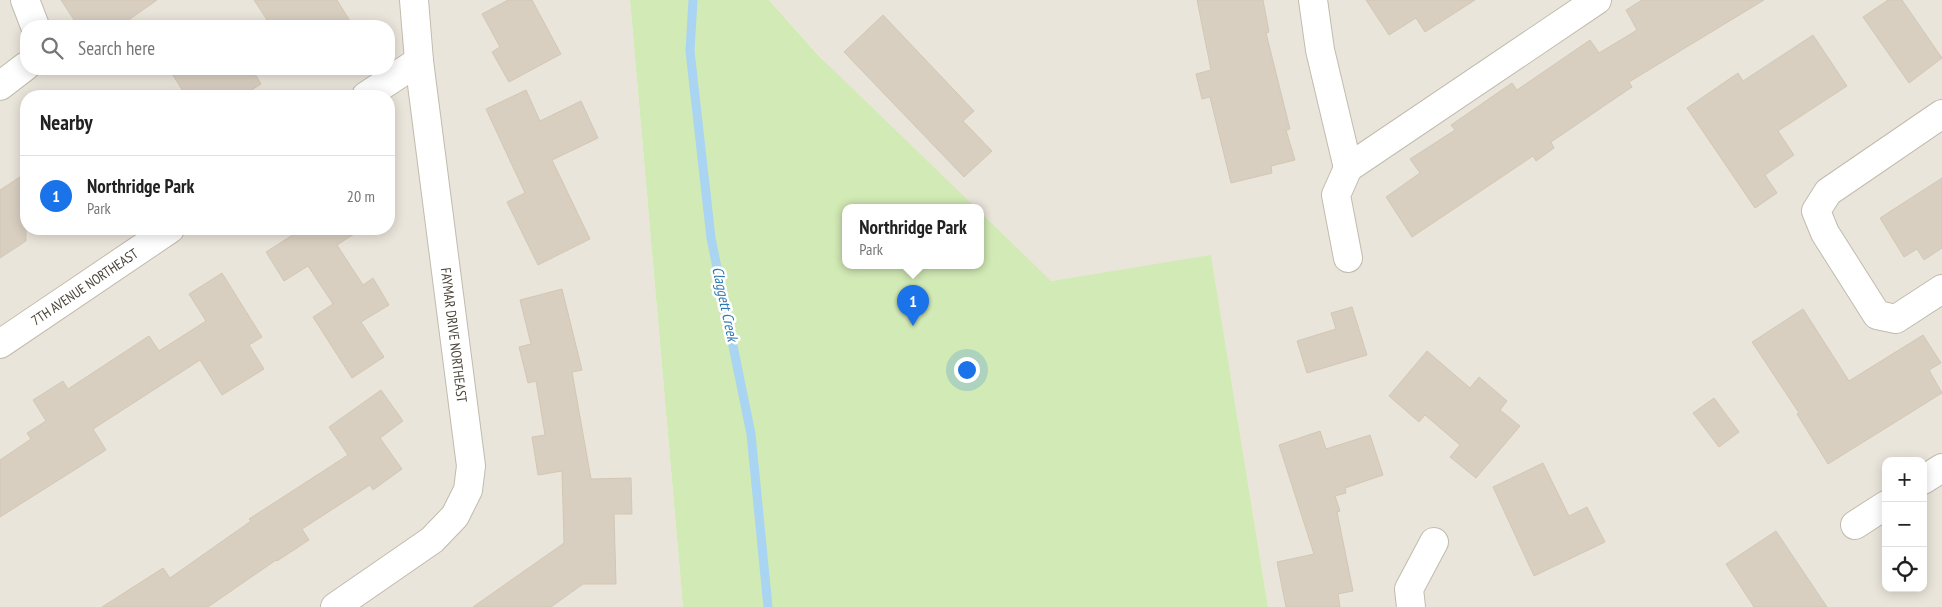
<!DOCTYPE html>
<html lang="en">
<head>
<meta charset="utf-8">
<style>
  body { margin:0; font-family:"PT Sans Narrow",sans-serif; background:#f6f6f6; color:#222 }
  .controls { position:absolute; right:15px; bottom:15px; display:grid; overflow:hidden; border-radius:10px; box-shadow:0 2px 12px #0003 }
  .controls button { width:45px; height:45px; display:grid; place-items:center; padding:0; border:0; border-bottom:1px solid #e0e0e0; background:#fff; color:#222; font:25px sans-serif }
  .you { position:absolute; left:966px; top:369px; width:18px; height:18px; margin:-12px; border:4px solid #fff; border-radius:50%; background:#1a73e8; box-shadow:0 0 0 8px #1a73e833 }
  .badge { display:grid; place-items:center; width:32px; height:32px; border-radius:50%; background:#1a73e8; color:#fff; font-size:16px; font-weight:700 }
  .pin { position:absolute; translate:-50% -41px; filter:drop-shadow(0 1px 2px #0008) }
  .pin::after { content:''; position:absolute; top:26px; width:18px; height:15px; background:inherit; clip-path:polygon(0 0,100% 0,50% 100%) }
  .popup { position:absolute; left:842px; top:204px; width:142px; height:65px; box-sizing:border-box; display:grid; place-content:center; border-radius:10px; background:#fff; filter:drop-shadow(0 1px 4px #0005); font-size:16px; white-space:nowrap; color:#767676 }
  .popup b { font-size:19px; color:#222 }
  .popup::after { content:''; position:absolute; left:50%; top:100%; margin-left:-10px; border:10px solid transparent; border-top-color:#fff }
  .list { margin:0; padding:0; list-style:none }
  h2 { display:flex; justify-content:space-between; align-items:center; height:65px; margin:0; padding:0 20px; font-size:21px }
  h2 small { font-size:16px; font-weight:400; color:#767676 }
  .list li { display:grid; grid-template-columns:32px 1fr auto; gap:15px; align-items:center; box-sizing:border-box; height:80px; padding:0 20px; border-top:1px solid #e0e0e0 }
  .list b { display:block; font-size:19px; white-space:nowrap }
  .list p { margin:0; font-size:16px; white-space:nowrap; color:#767676 }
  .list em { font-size:16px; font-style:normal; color:#767676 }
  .icon { flex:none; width:28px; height:28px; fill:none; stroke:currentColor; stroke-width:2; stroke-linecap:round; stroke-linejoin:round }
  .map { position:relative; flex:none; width:1942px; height:607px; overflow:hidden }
  .search { position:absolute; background:#fff; box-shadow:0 2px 12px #0003; left:20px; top:20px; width:375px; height:55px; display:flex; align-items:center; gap:12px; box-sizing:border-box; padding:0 18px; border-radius:20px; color:#767676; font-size:19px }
  .panel { position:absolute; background:#fff; box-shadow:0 2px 12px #0003; left:20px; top:90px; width:375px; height:145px; border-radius:20px }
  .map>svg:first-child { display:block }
  .residential { fill:#eae5da; fill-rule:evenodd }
  .green { fill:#d2eab5 }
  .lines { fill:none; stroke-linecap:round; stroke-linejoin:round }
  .stream { stroke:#a9d4f2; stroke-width:9 }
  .building { fill:#d8cfc1; stroke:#d3c7b4 }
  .minor-casing { stroke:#c2bbae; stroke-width:30 }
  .minor { stroke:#fff; stroke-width:28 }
  .labels { text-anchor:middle; stroke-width:5; stroke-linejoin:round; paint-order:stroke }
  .street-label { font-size:14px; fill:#4b4439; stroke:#fff }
  .water-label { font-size:15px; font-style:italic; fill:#2e7ab2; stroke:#fff }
</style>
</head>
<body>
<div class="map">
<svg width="1942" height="607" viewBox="0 0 1942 607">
  <rect width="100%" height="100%" fill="#f6f3ec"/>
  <path class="residential" d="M 0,0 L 630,0 L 683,607 L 0,607 ZM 26,26 L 389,26 L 389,69 L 26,69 ZM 26,96 L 389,96 L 389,229 L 26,229 Z
    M 769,0 L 1942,0 L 1942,607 L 1268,607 L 1211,256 L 1026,285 L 981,234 L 980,207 L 956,207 ZM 1886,461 L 1923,461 L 1923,588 L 1886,588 Z"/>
  <path class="green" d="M 630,0 L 769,0 L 820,57 L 975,207 L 846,207 L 846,265 L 980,265 L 981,213 L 1051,281 L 1211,255 L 1268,607 L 683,607 Z"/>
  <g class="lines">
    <path class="stream" d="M 693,0 L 690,51 L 711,238 L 751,434 L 768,607"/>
  </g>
  <path class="building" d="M 61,0 L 157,0 L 120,26 L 78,26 Z
    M 254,0 L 337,0 L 353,26 L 271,26 Z
    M 508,0 L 532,0 L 561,54 L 509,82 L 492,52 L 500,47 L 482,14 Z
    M 1197,0 L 1263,0 L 1269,32 L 1266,33 L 1290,129 L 1286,130 L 1295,160 L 1271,166 L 1272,173 L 1231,183 L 1210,97 L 1202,99 L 1196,74 L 1211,70 Z
    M 1366,0 L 1475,0 L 1425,32 L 1416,18 L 1389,35 Z
    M 1642,0 L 1764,0 L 1629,82 L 1632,87 L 1551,142 L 1554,148 L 1536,161 L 1533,156 L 1412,237 L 1386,197 L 1420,173 L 1410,159 L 1455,130 L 1451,125 L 1512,83 L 1517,90 L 1590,40 L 1599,53 L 1637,30 L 1626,10 Z
    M 1888,0 L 1902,0 L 1942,58 L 1909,83 L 1863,17 Z
    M 883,15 L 974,111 L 963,121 L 992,151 L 964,177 L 844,52 Z
    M 1813,35 L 1847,86 L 1778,131 L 1794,155 L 1765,175 L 1777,193 L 1755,208 L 1687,108 L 1738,73 L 1743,81 Z
    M 169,69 L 252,69 L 261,84 L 242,96 L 186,96 Z
    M 526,90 L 540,121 L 581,101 L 598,138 L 552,160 L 590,239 L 538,265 L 507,202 L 525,193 L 486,109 Z
    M 26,173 L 26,241 L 0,258 L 0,190 Z
    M 1942,178 L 1942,248 L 1924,260 L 1917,249 L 1904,257 L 1880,218 Z
    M 302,229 L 362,229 L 337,245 L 363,285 L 373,278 L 389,305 L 361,322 L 384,357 L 352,378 L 313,317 L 333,304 L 308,266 L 284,281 L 266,252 Z
    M 222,273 L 262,337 L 249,345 L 264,369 L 222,395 L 200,360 L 93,429 L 106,450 L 0,517 L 0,460 L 31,439 L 27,433 L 46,421 L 33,400 L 63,381 L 68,389 L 149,336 L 159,351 L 206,321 L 189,294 Z
    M 562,289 L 582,370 L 572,372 L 591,479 L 631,478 L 632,514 L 614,514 L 616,584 L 583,584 L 551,607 L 473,607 L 564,543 L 562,471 L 538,475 L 532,437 L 545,435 L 536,381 L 528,383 L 519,347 L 531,344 L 520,300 Z
    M 1352,307 L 1367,355 L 1307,373 L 1297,341 L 1336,329 L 1331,313 Z
    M 1803,309 L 1849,381 L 1923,335 L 1941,363 L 1929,370 L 1942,393 L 1828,464 L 1797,414 L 1799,413 L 1752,342 Z
    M 1427,351 L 1470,388 L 1479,377 L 1507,401 L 1500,410 L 1520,426 L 1476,478 L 1450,457 L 1460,445 L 1425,415 L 1419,422 L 1389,396 Z
    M 381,390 L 403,421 L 380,438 L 402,469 L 373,490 L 370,485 L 302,529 L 309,540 L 277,561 L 276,560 L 208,607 L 102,607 L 163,568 L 170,578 L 251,521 L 249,519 L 348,455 L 329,427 Z
    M 1714,398 L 1739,432 L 1719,447 L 1693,413 Z
    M 1320,431 L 1326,449 L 1370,435 L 1383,475 L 1345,488 L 1346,493 L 1335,496 L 1340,511 L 1337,512 L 1353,591 L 1338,594 L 1340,607 L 1286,607 L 1277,562 L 1314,554 L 1279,445 Z
    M 1543,463 L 1569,516 L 1587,507 L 1605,542 L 1534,576 L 1493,487 Z
    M 1776,531 L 1827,607 L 1754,607 L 1726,564 Z"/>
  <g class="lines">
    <defs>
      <g id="minor">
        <path d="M 25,0 L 35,26"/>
        <path d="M 1313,0 L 1320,50 L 1348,168 L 1597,0"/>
        <path d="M 0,86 L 26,66"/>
        <path d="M 366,96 L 419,61"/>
        <path d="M 1942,114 L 1828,192 L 1816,211 L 1825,233 L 1877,315 L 1896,319 L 1942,289"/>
        <path d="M 1348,258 L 1336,195 L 1348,168"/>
        <path id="s1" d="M 0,344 L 170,229"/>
        <path d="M 1923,480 L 1942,468"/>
        <path d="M 1855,525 L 1886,505"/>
        <path d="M 335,607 L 432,540 L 455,516 L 468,490 L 471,466 L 419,61 L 414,0"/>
        <path d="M 1411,607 L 1409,589 L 1434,542"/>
      </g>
    </defs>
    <use href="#minor" class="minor-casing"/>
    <use href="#minor" class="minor"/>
  </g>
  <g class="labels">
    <g class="street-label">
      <text dy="5" stroke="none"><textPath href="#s1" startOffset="102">7TH AVENUE NORTHEAST</textPath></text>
      <text transform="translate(454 335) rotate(83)" y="5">FAYMAR DRIVE NORTHEAST</text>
    </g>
    <g class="water-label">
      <text transform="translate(725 304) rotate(78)" y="5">Claggett Creek</text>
    </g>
  </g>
</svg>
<div class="controls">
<button>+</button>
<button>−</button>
<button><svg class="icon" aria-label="locate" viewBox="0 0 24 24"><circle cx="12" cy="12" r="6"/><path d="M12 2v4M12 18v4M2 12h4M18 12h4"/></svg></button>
</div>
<div class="you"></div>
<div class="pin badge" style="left:913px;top:326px">1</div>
<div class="popup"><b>Northridge Park</b>Park</div>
<div class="search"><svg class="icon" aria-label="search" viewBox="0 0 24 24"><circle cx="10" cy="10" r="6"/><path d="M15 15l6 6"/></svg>Search here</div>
<section class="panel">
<h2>Nearby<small></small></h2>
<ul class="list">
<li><span class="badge">1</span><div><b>Northridge Park</b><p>Park</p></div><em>20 m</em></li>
</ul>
</section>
</div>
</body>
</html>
